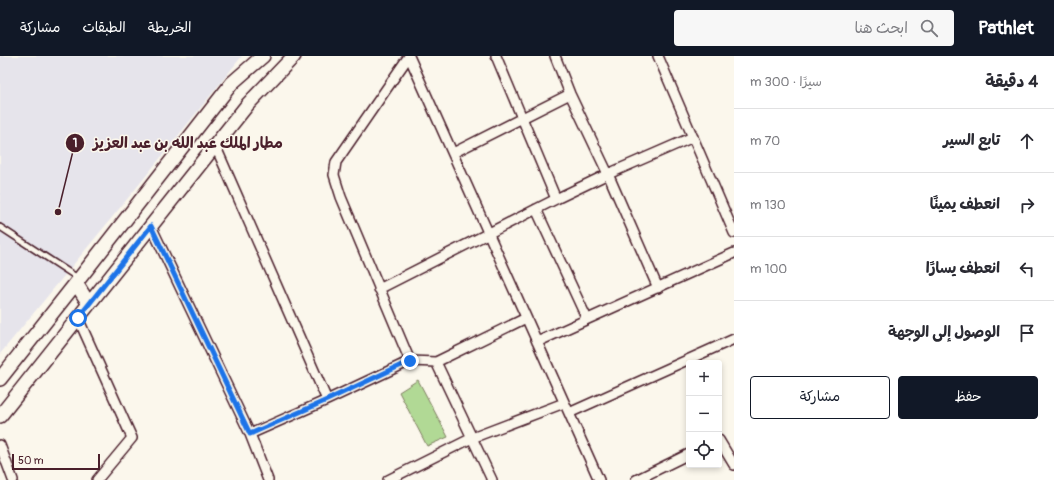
<!DOCTYPE html>
<html lang="ar">
<head>
<meta charset="utf-8">
<style>
  body { margin:0; font-family:Pangolin,"Playpen Sans Arabic",sans-serif; background:#f7f7f7; color:#2b2b33; direction:rtl }
  .controls { position:absolute; right:12px; bottom:12px; display:grid; overflow:hidden; border-radius:4px; box-shadow:0 2px 6px #0003 }
  .controls button { width:36px; height:36px; display:grid; place-items:center; padding:0; border:0; border-bottom:1px solid #e1e1e2; background:#fff; color:#2b2b33; font:20px sans-serif }
  .scale { position:absolute; left:12px; bottom:10px; width:88px; box-sizing:border-box; padding-left:4px; border:2px solid #4a1f2b; border-top:0; font-size:11px; line-height:14px; white-space:nowrap; color:#4a1f2b; -webkit-text-stroke:3px #fbf7ec; paint-order:stroke }
  .stop { position:absolute; width:12px; height:12px; margin:-9px; border:3px solid #1a73e8; border-radius:50%; background:#fff }
  .stop.end { background:#1a73e8; border-color:#fff; box-shadow:0 1px 4px #0008 }
  .list { margin:0; padding:0; list-style:none }
  h2 { display:flex; justify-content:space-between; align-items:center; height:52px; margin:0; padding:0 16px; font-size:17px }
  h2 small { font-size:13px; font-weight:400; color:#7c7c81 }
  .list li { display:grid; grid-template-columns:26px 1fr auto; gap:12px; align-items:center; box-sizing:border-box; height:64px; padding:0 16px; border-top:1px solid #e1e1e2 }
  .list b { display:block; font-size:15px; white-space:nowrap }
  .list em { font-size:13px; font-style:normal; color:#7c7c81 }
  .actions { display:flex; gap:8px; padding:12px 16px }
  .actions a { flex:1; padding:9px 0; border:1px solid #111827; border-radius:4px; text-align:center; font-size:14px; color:#111827 }
  .actions .main { background:#111827; color:#fff }
  .icon { flex:none; width:22px; height:22px; fill:none; stroke:currentColor; stroke-width:2; stroke-linecap:round; stroke-linejoin:round }
  .map { position:relative; flex:none; width:734px; height:424px; overflow:hidden; direction:ltr }
  header { display:flex; align-items:center; gap:24px; box-sizing:border-box; height:56px; padding:0 20px; background:#111827; color:#fff }
  header strong { font-size:19px }
  nav { display:flex; gap:22px; margin-inline-start:auto; font-size:14px }
  .search { width:280px; height:36px; background:#f7f7f7; display:flex; align-items:center; gap:10px; box-sizing:border-box; padding:0 14px; border-radius:4px; color:#7c7c81; font-size:15px }
  main { display:flex }
  aside { flex:1; background:#fff }
  .map>svg:first-child { display:block }
  .built { fill:#e6e4eb }
  .green { fill:#b1d995; stroke:#7e7c60 }
  .lines { fill:none; stroke-linecap:round; stroke-linejoin:round }
  .lane-casing { stroke:#4a1f2b; stroke-width:8 }
  .street-casing { stroke:#4a1f2b; stroke-width:12 }
  .secondary-casing { stroke:#4a1f2b; stroke-width:16 }
  .lane { stroke:#fbf7ec; stroke-width:4.5 }
  .street { stroke:#fbf7ec; stroke-width:9 }
  .secondary { stroke:#fbf7ec; stroke-width:13 }
  .route { stroke:#1a73e8; stroke-width:5 }
  .leader { fill:none; stroke:#4a1f2b; stroke-width:1.5 }
  .callout-dot { fill:#4a1f2b; stroke:#fbf7ec; stroke-width:1.5 }
  .mark-label { font-size:12px; text-anchor:middle; font-weight:bold; fill:#fff }
  .callout-label { font-size:15px; text-anchor:middle; font-weight:bold; fill:#4a1f2b; stroke:#fbf7ec; stroke-width:3; stroke-linejoin:round; paint-order:stroke }
</style>
</head>
<body>
<header>
<strong>Pathlet</strong>
<div class="search"><svg class="icon" aria-label="search" viewBox="0 0 24 24"><circle cx="10" cy="10" r="6"/><path d="M15 15l6 6"/></svg>ابحث هنا</div>
<nav><a>الخريطة</a><a>الطبقات</a><a>مشاركة</a></nav>
</header>
<main>
<aside>
<h2>4 دقيقة<small>سيرًا · 300 m</small></h2>
<ul class="list">
<li><svg class="icon" aria-label="ahead" viewBox="0 0 24 24"><path d="M12 20V5M6 11l6-6 6 6"/></svg><div><b>تابع السير</b></div><em>70 m</em></li>
<li><svg class="icon" aria-label="right" viewBox="0 0 24 24"><path d="M7 20v-9h11M14 6l5 5-5 5"/></svg><div><b>انعطف يمينًا</b></div><em>130 m</em></li>
<li><svg class="icon" aria-label="left" viewBox="0 0 24 24"><path d="M17 20v-9H6M10 6l-5 5 5 5"/></svg><div><b>انعطف يسارًا</b></div><em>100 m</em></li>
<li><svg class="icon" aria-label="arrive" viewBox="0 0 24 24"><path d="M6 21V4h12l-3 4 3 4H6"/></svg><div><b>الوصول إلى الوجهة</b></div></li>
</ul>
<div class="actions"><a class="main">حفظ</a><a>مشاركة</a></div>
</aside>
<div class="map">
<svg width="734" height="424" viewBox="0 0 734 424">
  <rect width="100%" height="100%" fill="#fbf7ec"/>
  <filter id="ink" filterUnits="userSpaceOnUse"><feTurbulence type="fractalNoise" baseFrequency=".025" numOctaves="2"/><feDisplacementMap in="SourceGraphic" scale="8" xChannelSelector="R" yChannelSelector="G"/><feConvolveMatrix kernelMatrix="1 2 1 2 8 2 1 2 1" color-interpolation-filters="sRGB"/></filter>
  <g filter="url(#ink)">
    <path class="built" d="M 0,0 L 242,0 L 137,131 L 0,298 Z"/>
    <path class="green" d="M 418,324 L 448,381 L 427,390 L 399,336 Z"/>
    <g class="lines">
      <defs>
        <path id="lane" d="M 0,171 L 78,222"/>
        <path id="street" d="M 409,0 L 599,424
          M 496,0 L 556,143
          M 555,0 L 570,38 L 608,118 L 658,232
          M 658,0 L 734,177
          M 215,89 L 327,344 L 250,378
          M 453,97 L 570,38
          M 536,153 L 587,263
          M 151,170 L 250,378 L 268,424
          M 379,233 L 556,143 L 608,118 L 693,81
          M 78,262 L 132,382 L 97,424
          M 537,286 L 734,197
          M 410,305 L 436,306 L 526,262
          M 436,306 L 492,424
          M 327,344 L 410,305 L 341,141 L 334,119 L 336,106 L 409,0
          M 569,357 L 734,283
          M 719,384 L 734,409
          M 0,389 L 13,424
          M 388,424 L 472,382 L 564,347
          M 636,424 L 689,398"/>
        <path id="secondary" d="M 76,227 L 89,248
          M 0,323 L 76,227 L 232,27 L 263,0
          M 0,360 L 248,48 L 294,0"/>
      </defs>
      <use href="#lane" class="lane-casing"/>
      <use href="#street" class="street-casing"/>
      <use href="#secondary" class="secondary-casing"/>
      <use href="#lane" class="lane"/>
      <use href="#street" class="street"/>
      <use href="#secondary" class="secondary"/>
    </g>
  </g>
  <g class="lines" filter="url(#ink)">
    <path class="route" d="M 78,262 L 151,170 L 250,378 L 327,344 L 410,305"/>
  </g>
  <path class="leader" d="M58 156L75 87"/>
  <g class="callout-dot">
    <circle cx="58" cy="156" r="4"/>
    <circle cx="75" cy="87" r="10"/>
  </g>
  <g class="mark-label">
    <text x="75" y="91">1</text>
  </g>
  <g class="callout-label">
    <text x="188" y="92">مطار الملك عبد الله بن عبد العزيز</text>
  </g>
</svg>
<div class="controls">
<button>+</button>
<button>−</button>
<button><svg class="icon" aria-label="locate" viewBox="0 0 24 24"><circle cx="12" cy="12" r="6"/><path d="M12 2v4M12 18v4M2 12h4M18 12h4"/></svg></button>
</div>
<div class="scale">50 m</div>
<div class="stop" style="left:78px;top:262px"></div>
<div class="stop end" style="left:410px;top:305px"></div>
</div>
</main>
</body>
</html>
